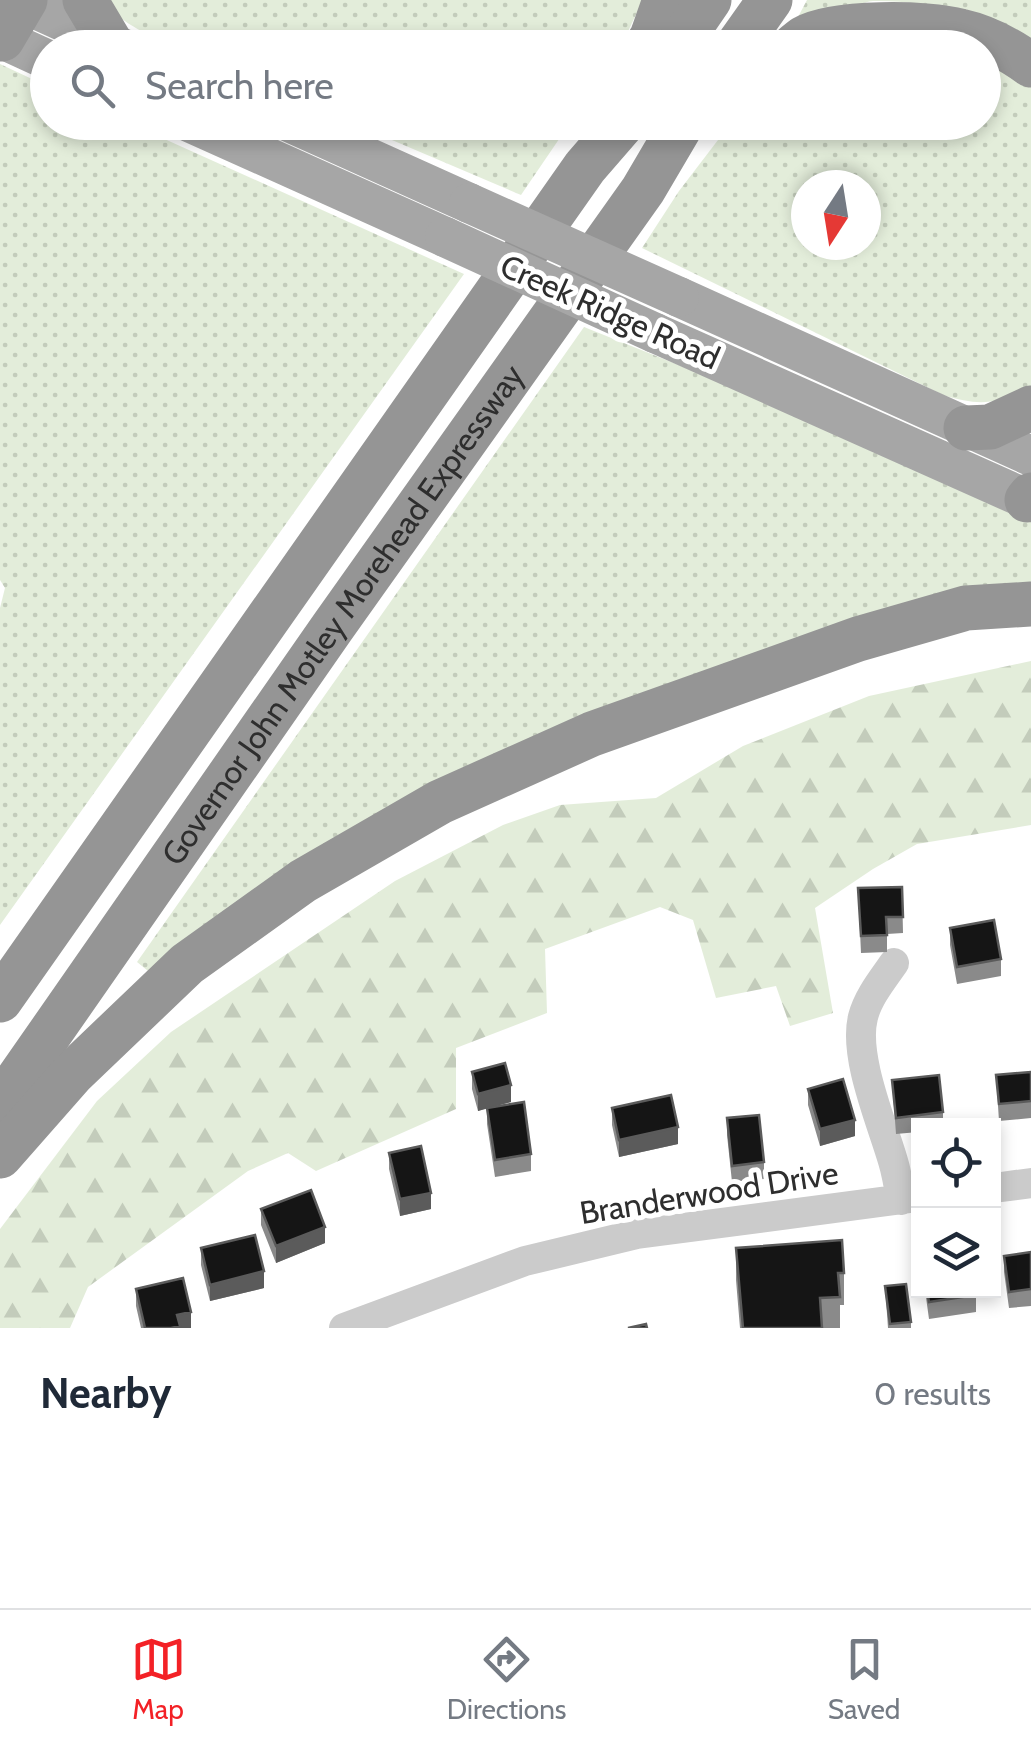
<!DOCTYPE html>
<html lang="en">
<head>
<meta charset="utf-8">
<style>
  body { margin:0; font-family:Cabin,sans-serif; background:#f6f6f7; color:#1f2937 }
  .controls { position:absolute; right:30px; bottom:30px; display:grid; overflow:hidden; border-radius:0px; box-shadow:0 5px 15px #0003 }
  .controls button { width:90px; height:90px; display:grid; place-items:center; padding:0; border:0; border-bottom:2px solid #e0e1e3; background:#fff; color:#1f2937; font:50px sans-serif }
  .compass { position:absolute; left:791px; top:170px; width:90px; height:90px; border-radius:50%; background:#fff; box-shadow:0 5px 15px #0003; rotate:192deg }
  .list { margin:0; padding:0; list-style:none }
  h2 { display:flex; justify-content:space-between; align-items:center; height:130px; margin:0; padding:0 40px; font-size:42px }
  h2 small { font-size:32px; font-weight:400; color:#747a83 }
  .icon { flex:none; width:55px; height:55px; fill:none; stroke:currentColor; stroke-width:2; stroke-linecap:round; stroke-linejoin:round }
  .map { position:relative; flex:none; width:1031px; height:1328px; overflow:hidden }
  .search { position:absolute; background:#fff; box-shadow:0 5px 15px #0003; left:30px; right:30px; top:30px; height:110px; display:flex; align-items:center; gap:25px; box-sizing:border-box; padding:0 35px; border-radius:55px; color:#747a83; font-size:38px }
  .sheet { height:280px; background:#fff }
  nav { display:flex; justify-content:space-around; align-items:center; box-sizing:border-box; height:140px; border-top:2px solid #e0e1e3; background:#fff; font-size:28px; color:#747a83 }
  nav a { display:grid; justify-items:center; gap:5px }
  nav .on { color:#f32126 }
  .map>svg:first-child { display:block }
  .grass { fill:url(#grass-dots); fill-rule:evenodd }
  .forest { fill:url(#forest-firs) }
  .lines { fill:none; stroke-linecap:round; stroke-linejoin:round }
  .minor { stroke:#cbcbcb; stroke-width:30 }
  .major { stroke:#a6a6a6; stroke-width:40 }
  .highway { stroke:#959595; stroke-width:45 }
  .major-bridge { stroke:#a6a6a6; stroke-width:40 }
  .wall { fill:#8a8a8a }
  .shaded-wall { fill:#5b5b5b }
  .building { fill:#151515; stroke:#5b5b5b; stroke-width:2.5 }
  .labels { text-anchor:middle; stroke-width:10; stroke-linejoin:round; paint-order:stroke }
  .street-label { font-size:32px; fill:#2e2e2e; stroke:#fff }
</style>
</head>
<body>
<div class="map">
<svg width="1031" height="1328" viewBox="0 0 1031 1328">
  <defs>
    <pattern id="grass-dots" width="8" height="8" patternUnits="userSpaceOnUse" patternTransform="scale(2.5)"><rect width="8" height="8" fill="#e3edda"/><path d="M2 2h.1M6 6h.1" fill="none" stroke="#c3ccbb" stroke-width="1.8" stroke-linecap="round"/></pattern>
    <pattern id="forest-firs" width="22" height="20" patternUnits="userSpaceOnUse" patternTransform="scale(2.5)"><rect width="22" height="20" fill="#e3edda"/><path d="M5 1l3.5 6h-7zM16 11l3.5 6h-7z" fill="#c3ccbb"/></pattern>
  </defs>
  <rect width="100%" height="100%" fill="#fff"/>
  <path class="grass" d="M 106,0 L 643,0 L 620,48 L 179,47 C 153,36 120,26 106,0 Z
    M 807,0 L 1031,0 L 1031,45 C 977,17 938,0 873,1 C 849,4 822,26 798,17 Z
    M 984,53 L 1031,86 L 1031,387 C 998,405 978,406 943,395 L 642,248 L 679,191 L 731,123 L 984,122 ZM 806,185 L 866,185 L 866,245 L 806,245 Z
    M 0,64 L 47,86 L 48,122 L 129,123 L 464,274 L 0,925 L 0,608 L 5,588 L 0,580 Z
    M 352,123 L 570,123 L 521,195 Z
    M 584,327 L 721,382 L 1031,521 L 1031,588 L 516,753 L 153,975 L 137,962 Z"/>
  <path class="forest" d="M 1031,661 L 1031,825 L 917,844 L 873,869 L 815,908 L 833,1013 L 790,1026 L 776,986 L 716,998 L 693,920 L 660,907 L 545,949 L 547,1013 L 456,1048 L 456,1109 L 316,1171 L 288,1153 L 248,1171 L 88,1287 L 70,1328 L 0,1328 L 0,1229 L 97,1101 L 171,1032 L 395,881 L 503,825 L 560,805 L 656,798 L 743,746 L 869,696 Z"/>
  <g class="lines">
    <path class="minor" d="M 894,963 C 883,979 868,997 863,1017 C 853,1056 882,1123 893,1161 C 897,1174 899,1187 901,1200
      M 994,1188 L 1031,1183
      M 344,1328 L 525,1261 L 637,1234 L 918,1197"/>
    <path class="major" d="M 16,0 L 122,48
      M 0,38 L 48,60
      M 189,122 L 445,237
      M 289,122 L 469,203
      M 679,297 L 1031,456
      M 655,333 L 1031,501"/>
    <g class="highway">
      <path d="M 85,0 L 110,42"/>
      <path d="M 2,39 L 25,0"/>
      <path d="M 645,48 L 652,37 L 665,0"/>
      <path d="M 676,48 L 709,0"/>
      <path d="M 736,48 L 770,0"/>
      <path d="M 792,48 C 796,44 800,41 804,38 C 834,21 927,22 960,31 C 987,37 1009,49 1031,65"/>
      <path d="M 966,428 L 990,427 L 1031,408"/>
      <path d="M 1027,500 L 1031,495"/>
      <path d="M 0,1000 L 585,167 L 624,122"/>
      <path id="s1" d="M 0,1105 L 332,628 L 643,190 L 683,122"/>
      <path d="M 0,1156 L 73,1073 L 187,964 L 303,881 L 440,802 L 592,734 L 858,639 L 966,608 L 1031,604"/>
    </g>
    <path class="major-bridge" d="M 469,203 L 679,297
      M 445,237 L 655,333"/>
  </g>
  <path class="wall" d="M 902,887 L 903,933 L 887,934 L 887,952 L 861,953 L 858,888 Z
    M 950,928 L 1001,959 L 1001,976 L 957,984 L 950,945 Z
    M 472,1072 L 511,1102 L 491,1107 L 531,1154 L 531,1171 L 495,1177 L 487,1124 L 487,1108 L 478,1111 L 472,1089 Z
    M 1031,1072 L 1031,1118 L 999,1121 L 996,1075 Z
    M 892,1080 L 943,1112 L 943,1126 L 918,1126 L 918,1132 L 896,1134 Z
    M 808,1089 L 855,1136 L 820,1146 L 808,1105 Z
    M 612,1108 L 678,1144 L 619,1157 L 612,1125 Z
    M 727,1118 L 764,1162 L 764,1179 L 732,1182 L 727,1135 Z
    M 389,1153 L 431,1209 L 400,1216 L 389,1169 Z
    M 261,1209 L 325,1243 L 276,1263 L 261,1225 Z
    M 201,1248 L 264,1288 L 210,1301 L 201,1265 Z
    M 736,1248 L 844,1273 L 844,1305 L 840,1305 L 840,1328 L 740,1328 L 736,1280 Z
    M 1031,1252 L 1031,1306 L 1009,1308 L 1004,1272 L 1004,1256 Z
    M 885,1286 L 911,1322 L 911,1328 L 888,1328 Z
    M 136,1289 L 191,1328 L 141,1328 L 136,1306 Z
    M 925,1290 L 976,1290 L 976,1312 L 929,1319 Z"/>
  <path class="shaded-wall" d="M 511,1085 L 511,1102 L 478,1111 L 478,1094 Z
    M 855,1120 L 855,1136 L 820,1146 L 820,1129 Z
    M 678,1127 L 678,1144 L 619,1157 L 619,1140 Z
    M 431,1193 L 431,1209 L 400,1216 L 400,1199 Z
    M 325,1227 L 325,1243 L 276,1263 L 276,1246 Z
    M 264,1271 L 264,1288 L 210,1301 L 210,1285 Z
    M 191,1312 L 191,1328 L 171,1328 L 177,1315 Z"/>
  <path class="building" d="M 902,887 L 903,917 L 886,917 L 887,935 L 861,936 L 858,888 Z
    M 994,920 L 1001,959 L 957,967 L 950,928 Z
    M 505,1063 L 511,1085 L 478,1094 L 472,1072 Z
    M 1031,1072 L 1031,1101 L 999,1104 L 996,1075 Z
    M 939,1075 L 943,1112 L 896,1118 L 892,1080 Z
    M 843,1079 L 855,1120 L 820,1129 L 808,1089 Z
    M 671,1095 L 678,1127 L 619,1140 L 612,1108 Z
    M 524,1102 L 531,1154 L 495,1160 L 487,1108 Z
    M 759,1115 L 764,1162 L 732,1166 L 727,1118 Z
    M 421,1146 L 431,1193 L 400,1199 L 389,1153 Z
    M 311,1190 L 325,1227 L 276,1246 L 261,1209 Z
    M 255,1235 L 264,1271 L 210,1285 L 201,1248 Z
    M 842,1240 L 844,1273 L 838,1273 L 840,1297 L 820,1298 L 822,1328 L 743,1328 L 736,1248 Z
    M 1031,1252 L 1031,1289 L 1009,1292 L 1004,1256 Z
    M 183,1278 L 191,1312 L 177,1315 L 180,1326 L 171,1328 L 145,1328 L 136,1289 Z
    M 906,1284 L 911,1322 L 890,1324 L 885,1286 Z
    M 927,1290 L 976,1290 L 976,1295 L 929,1302 Z
    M 646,1324 L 647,1328 L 628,1328 Z"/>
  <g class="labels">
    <g class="street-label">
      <text transform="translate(610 312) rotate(24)" y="11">Creek Ridge Road</text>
      <text dy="11" stroke="none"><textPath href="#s1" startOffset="598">Governor John Motley Morehead Expressway</textPath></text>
      <text transform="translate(709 1193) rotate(-9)" y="11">Branderwood Drive</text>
    </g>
  </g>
</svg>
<div class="controls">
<button><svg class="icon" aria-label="locate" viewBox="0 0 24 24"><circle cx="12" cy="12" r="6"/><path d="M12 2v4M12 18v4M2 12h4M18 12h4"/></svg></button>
<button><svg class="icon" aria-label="layers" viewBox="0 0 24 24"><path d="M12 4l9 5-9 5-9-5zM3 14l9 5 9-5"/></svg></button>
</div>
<svg class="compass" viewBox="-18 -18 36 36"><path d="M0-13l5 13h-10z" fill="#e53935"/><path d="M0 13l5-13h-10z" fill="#747a83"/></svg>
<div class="search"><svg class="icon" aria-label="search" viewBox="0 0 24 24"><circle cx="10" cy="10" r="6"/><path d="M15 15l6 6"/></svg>Search here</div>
</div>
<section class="sheet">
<h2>Nearby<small>0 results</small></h2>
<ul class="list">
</ul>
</section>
<nav>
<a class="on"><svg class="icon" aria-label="map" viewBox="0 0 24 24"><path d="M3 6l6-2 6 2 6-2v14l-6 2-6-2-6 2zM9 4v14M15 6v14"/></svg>Map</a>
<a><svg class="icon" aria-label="directions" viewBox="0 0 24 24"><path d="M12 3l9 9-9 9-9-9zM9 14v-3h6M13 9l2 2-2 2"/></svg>Directions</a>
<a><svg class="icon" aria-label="saved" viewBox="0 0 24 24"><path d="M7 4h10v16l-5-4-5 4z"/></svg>Saved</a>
</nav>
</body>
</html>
